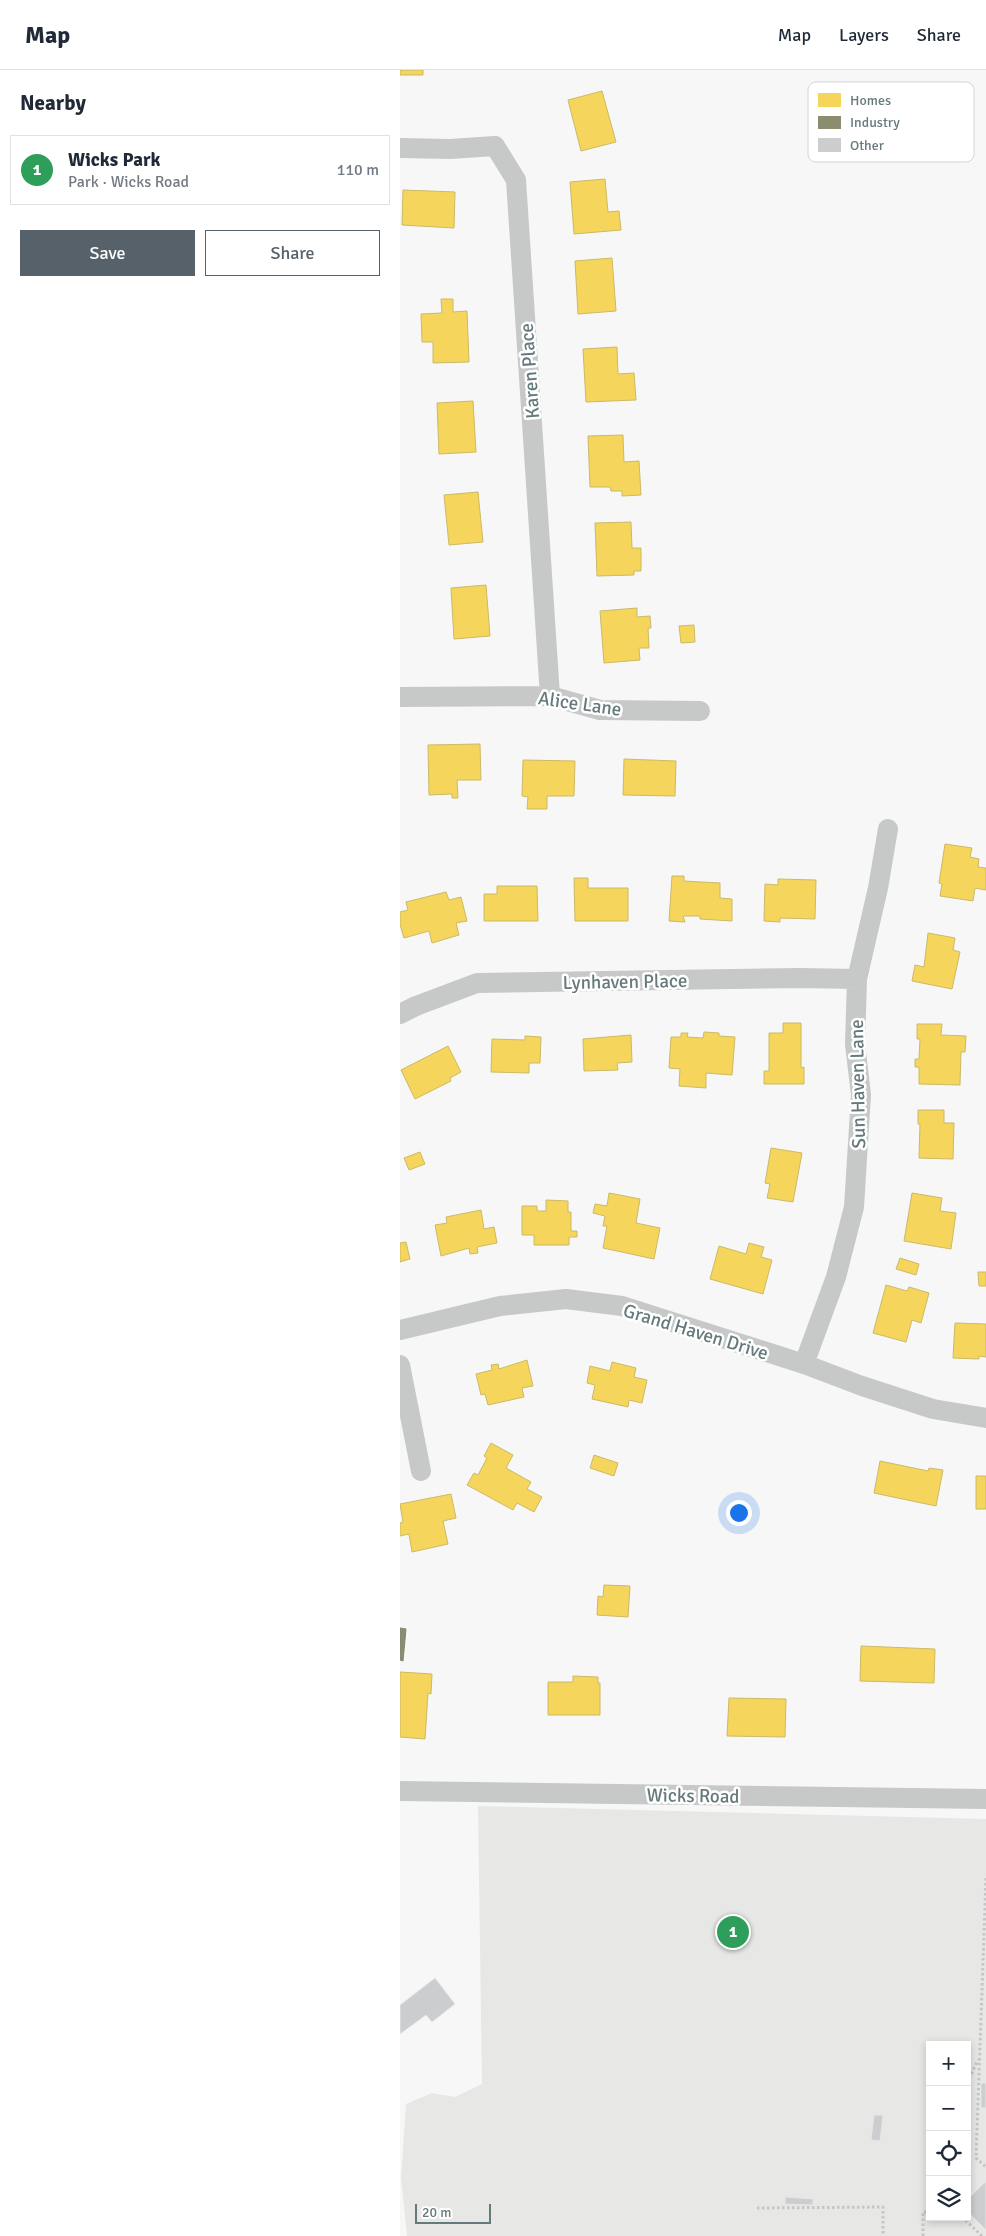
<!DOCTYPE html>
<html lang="en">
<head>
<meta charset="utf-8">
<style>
  body { margin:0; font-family:Signika,sans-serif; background:#f6f6f7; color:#1f2937 }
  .controls { position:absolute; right:15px; bottom:15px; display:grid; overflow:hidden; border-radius:0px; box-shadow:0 2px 8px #0003 }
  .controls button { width:45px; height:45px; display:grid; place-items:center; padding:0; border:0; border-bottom:1px solid #e0e1e3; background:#fff; color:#1f2937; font:25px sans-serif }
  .scale { position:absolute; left:15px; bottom:12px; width:76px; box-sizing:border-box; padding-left:5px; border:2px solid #667a7d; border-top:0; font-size:14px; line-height:18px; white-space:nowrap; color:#667a7d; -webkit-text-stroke:4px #fff; paint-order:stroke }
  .you { position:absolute; left:338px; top:1442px; width:18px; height:18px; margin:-12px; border:4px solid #fff; border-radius:50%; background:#1a73e8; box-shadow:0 0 0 8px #1a73e833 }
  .badge { display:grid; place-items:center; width:32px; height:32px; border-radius:50%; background:#56616a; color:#fff; font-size:16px; font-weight:700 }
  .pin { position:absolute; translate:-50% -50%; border:2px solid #fff; box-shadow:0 1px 5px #0006 }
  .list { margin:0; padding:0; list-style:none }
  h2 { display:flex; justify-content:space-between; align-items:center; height:65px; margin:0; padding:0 20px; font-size:21px }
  h2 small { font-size:16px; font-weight:400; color:#747a83 }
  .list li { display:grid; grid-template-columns:32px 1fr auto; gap:15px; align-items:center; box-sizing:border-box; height:70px; margin:0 10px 10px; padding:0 10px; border:1px solid #e0e1e3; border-radius:0px }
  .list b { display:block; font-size:19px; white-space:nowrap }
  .list p { margin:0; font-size:16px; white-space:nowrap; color:#747a83 }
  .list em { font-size:16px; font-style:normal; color:#747a83 }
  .actions { display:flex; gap:10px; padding:15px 20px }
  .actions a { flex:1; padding:11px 0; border:1px solid #56616a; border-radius:0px; text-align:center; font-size:18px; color:#56616a }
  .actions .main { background:#56616a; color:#fff }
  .icon { flex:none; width:28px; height:28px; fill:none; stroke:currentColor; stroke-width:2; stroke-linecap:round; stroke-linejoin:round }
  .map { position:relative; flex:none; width:586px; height:2166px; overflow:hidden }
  header { display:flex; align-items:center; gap:30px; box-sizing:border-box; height:70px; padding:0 25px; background:#fff; border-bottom:1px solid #e0e1e3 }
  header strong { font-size:24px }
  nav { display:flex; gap:28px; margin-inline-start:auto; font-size:18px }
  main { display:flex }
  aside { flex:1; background:#fff }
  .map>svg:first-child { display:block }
  .green { fill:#e7e8e5; fill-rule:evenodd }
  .homes { fill:#f6d55c; stroke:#cbba66 }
  .industry { fill:#8c8c6e; stroke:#818772 }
  .building { fill:#cccdce; stroke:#e6e6e6 }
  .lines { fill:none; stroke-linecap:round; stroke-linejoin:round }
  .path { stroke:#c4c6c7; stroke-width:3; stroke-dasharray:2.5 2.5; stroke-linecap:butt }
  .minor { stroke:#c7c8c8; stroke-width:20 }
  .labels { text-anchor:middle; stroke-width:5; stroke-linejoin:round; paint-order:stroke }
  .street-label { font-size:19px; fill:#667a7d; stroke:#fff }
  .key { fill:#fff; stroke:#d1d7d8; stroke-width:1 }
  .key-label { font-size:14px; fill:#667a7d }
</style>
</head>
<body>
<header>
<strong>Map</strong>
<nav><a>Map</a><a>Layers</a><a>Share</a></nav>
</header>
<main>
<aside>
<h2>Nearby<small></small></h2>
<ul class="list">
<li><span class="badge" style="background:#2e9e5b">1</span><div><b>Wicks Park</b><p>Park · Wicks Road</p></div><em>110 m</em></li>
</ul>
<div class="actions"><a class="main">Save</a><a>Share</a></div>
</aside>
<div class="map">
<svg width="586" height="2166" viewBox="0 0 586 2166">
  <rect width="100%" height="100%" fill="#f7f7f7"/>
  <path class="green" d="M 78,1736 L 586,1749 L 586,2166 L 7,2166 L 1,2108 L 6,2034 L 32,2023 L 55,2027 L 82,2014 ZM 530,1975 L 567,1975 L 567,2147 L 530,2147 Z"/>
  <path class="homes" d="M 0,0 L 23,0 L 23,5 L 0,5 Z
    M 202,21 L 216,72 L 181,81 L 168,30 Z
    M 205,109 L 208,142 L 219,141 L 221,160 L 174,164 L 170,112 Z
    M 3,120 L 55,122 L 54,158 L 2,155 Z
    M 212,188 L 216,241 L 178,244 L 175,191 Z
    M 41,229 L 53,229 L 53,242 L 67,241 L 69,292 L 33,293 L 33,272 L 22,272 L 21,244 L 42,243 Z
    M 217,277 L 218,304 L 234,303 L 236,330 L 186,332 L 183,279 Z
    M 73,331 L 76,382 L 39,384 L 37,333 Z
    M 223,365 L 224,392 L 239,391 L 241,425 L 222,426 L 222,421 L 211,421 L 210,417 L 190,417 L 188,366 Z
    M 78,422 L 83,472 L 49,475 L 44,425 Z
    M 231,452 L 232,478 L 241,478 L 241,501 L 234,501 L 234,505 L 197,506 L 195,453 Z
    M 86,515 L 90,566 L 54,569 L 51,518 Z
    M 237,538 L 237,547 L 250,546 L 251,558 L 248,558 L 249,578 L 239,578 L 240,590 L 204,593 L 200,541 Z
    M 294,555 L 295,572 L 281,573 L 279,556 Z
    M 80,674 L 81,710 L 57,710 L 58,728 L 52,728 L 52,724 L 29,725 L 28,675 Z
    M 224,689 L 276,691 L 275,726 L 223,725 Z
    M 123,690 L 175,691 L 174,726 L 147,726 L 147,739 L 127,739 L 128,727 L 122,726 Z
    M 545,774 L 572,778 L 570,787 L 579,789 L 578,797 L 586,798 L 586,820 L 575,818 L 573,831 L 540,826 L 542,814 L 539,813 Z
    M 272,806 L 284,806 L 284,811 L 320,813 L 320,828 L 332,829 L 332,851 L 300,849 L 300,846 L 283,846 L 285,852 L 269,851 Z
    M 174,808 L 188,808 L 188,818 L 228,818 L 228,851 L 175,851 Z
    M 378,809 L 416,810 L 415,849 L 380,848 L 380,852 L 364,851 L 365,814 L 378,815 Z
    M 97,816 L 137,816 L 138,851 L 84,851 L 84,824 L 97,824 Z
    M 46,822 L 49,830 L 61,827 L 67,851 L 56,853 L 59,865 L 32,873 L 29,861 L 4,868 L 0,854 L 0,842 L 8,840 L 6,832 Z
    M 528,863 L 555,868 L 553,880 L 560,882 L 552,919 L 512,911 L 515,895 L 524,897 Z
    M 383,953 L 401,953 L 401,998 L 404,997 L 404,1014 L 364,1014 L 364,1001 L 369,1001 L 369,963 L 383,963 Z
    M 517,954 L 542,954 L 541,965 L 566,966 L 565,982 L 561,982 L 560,1015 L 519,1014 L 519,997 L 515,997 L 515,989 L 519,989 L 520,969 L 517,969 Z
    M 304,962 L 319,963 L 319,966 L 335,967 L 332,1005 L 306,1003 L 306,1018 L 279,1016 L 280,999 L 269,998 L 271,967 L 281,967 L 281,963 L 288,963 L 287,967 L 303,968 Z
    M 231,965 L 232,992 L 217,993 L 218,1000 L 184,1001 L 183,969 Z
    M 125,966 L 141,967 L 140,993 L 129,993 L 129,1003 L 91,1002 L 92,969 L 125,970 Z
    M 48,976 L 61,1002 L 50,1008 L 51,1011 L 15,1029 L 1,1000 Z
    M 518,1040 L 544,1040 L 544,1053 L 554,1053 L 553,1089 L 519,1088 L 520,1054 L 518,1054 Z
    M 371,1078 L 402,1083 L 393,1132 L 367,1128 L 370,1114 L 365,1113 Z
    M 20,1082 L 25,1094 L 9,1100 L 4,1088 Z
    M 209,1123 L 240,1129 L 236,1153 L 260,1158 L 254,1189 L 203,1178 L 207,1156 L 203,1156 L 205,1146 L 193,1143 L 195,1134 L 207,1136 Z
    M 512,1123 L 542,1128 L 540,1141 L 556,1143 L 551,1179 L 504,1171 Z
    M 146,1130 L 168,1131 L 168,1142 L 171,1142 L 171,1161 L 177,1161 L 177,1167 L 169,1167 L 169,1175 L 134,1175 L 134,1165 L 122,1165 L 122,1136 L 137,1136 L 137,1141 L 146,1141 Z
    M 81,1140 L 84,1159 L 94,1157 L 97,1173 L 77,1177 L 78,1183 L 70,1184 L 69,1178 L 41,1186 L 35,1155 L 47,1153 L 46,1147 Z
    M 6,1172 L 10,1189 L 0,1192 L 0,1173 Z
    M 349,1173 L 364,1177 L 361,1187 L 372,1190 L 363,1224 L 310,1209 L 319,1176 L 346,1184 Z
    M 500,1188 L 519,1194 L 516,1205 L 496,1199 Z
    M 578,1202 L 586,1202 L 586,1216 L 579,1216 Z
    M 486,1215 L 507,1221 L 509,1217 L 529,1223 L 521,1253 L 512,1250 L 506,1272 L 473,1263 Z
    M 555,1253 L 586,1254 L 586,1287 L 579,1286 L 579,1289 L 553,1288 Z
    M 127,1290 L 133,1316 L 122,1318 L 124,1327 L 88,1335 L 85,1324 L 81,1325 L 76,1304 L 92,1300 L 91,1295 L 98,1294 L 99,1299 Z
    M 212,1292 L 236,1298 L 234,1307 L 247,1310 L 242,1333 L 229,1330 L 228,1337 L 192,1329 L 195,1315 L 187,1313 L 190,1296 L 210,1301 Z
    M 91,1373 L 113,1385 L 106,1398 L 131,1412 L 127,1419 L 142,1427 L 134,1442 L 117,1433 L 113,1440 L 67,1415 L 74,1403 L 78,1405 L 87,1388 L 84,1386 Z
    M 194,1385 L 218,1393 L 214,1406 L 190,1398 Z
    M 480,1391 L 528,1401 L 529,1398 L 543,1400 L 536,1436 L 474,1423 Z
    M 576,1406 L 586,1406 L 586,1439 L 576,1439 Z
    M 51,1424 L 56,1448 L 43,1451 L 48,1474 L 12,1482 L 9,1464 L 0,1466 L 0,1453 L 3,1452 L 0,1434 Z
    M 204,1515 L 230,1516 L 228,1547 L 197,1545 L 198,1526 L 203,1527 Z
    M 461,1576 L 535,1579 L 534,1613 L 460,1611 Z
    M 0,1602 L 32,1604 L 31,1624 L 28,1623 L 25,1669 L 0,1667 Z
    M 173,1606 L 198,1607 L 198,1613 L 200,1613 L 200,1645 L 148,1645 L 148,1612 L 173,1612 Z
    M 329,1628 L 386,1629 L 385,1667 L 327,1666 Z"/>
  <path class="industry" d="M 0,1558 L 6,1559 L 3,1591 L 0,1590 Z"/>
  <path class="building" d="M 35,1908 L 55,1934 L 32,1952 L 26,1945 L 0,1964 L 0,1935 Z
    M 581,2013 L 586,2013 L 586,2038 L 581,2038 Z
    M 474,2045 L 483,2045 L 480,2071 L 471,2070 Z
    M 585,2112 L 586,2113 L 586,2160 L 567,2141 L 567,2130 Z
    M 385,2127 L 413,2129 L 413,2135 L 385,2134 Z"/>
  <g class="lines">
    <path class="path" d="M 586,1808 L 576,2088 L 586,2097
      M 567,2013 L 578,1990
      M 357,2138 L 483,2137 L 483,2166
      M 562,2147 L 582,2166
      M 523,2166 L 523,2142 L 530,2142"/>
    <path class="minor" d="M 0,78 L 50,79 L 95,76 L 116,110 L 150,626
      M 0,627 L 150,626 L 200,640 L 300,641
      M 0,944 L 16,936 L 77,913 L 399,908 L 457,909
      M 0,1260 L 100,1236 L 166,1229 L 222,1236 L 404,1294 L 462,1316 L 533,1339 L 586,1348
      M 404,1294 L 436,1207 L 454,1137 L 461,1025 L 455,974 L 457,909 L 478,818 L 488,759
      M 0,1295 L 21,1401
      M 0,1721 L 586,1729"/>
  </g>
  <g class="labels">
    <g class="street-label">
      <text transform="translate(129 301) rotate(-94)" y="7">Karen Place</text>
      <text transform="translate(180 633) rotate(8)" y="7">Alice Lane</text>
      <text transform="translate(225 911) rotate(-1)" y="7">Lynhaven Place</text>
      <text transform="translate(457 1014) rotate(-91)" y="7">Sun Haven Lane</text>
      <text transform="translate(296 1261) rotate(17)" y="7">Grand Haven Drive</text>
      <text transform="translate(293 1725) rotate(1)" y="7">Wicks Road</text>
    </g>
  </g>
  <rect x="408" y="12" width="166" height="80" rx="8" class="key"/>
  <rect x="418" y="23" width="23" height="14" fill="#f6d55c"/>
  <rect x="418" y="46" width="23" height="13" fill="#8c8c6e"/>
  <rect x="418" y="68" width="23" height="14" fill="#cccdce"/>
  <g class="key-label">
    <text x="450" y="35">Homes</text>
    <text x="450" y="57">Industry</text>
    <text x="450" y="80">Other</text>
  </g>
</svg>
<div class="controls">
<button>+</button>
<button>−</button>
<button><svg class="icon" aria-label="locate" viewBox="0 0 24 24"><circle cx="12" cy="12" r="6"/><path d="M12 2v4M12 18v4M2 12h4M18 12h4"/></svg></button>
<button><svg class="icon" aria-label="layers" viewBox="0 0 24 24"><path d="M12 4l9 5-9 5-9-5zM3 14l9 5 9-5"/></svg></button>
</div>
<div class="scale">20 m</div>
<div class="you"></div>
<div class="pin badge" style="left:333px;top:1862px;background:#2e9e5b">1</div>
</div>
</main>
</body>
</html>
